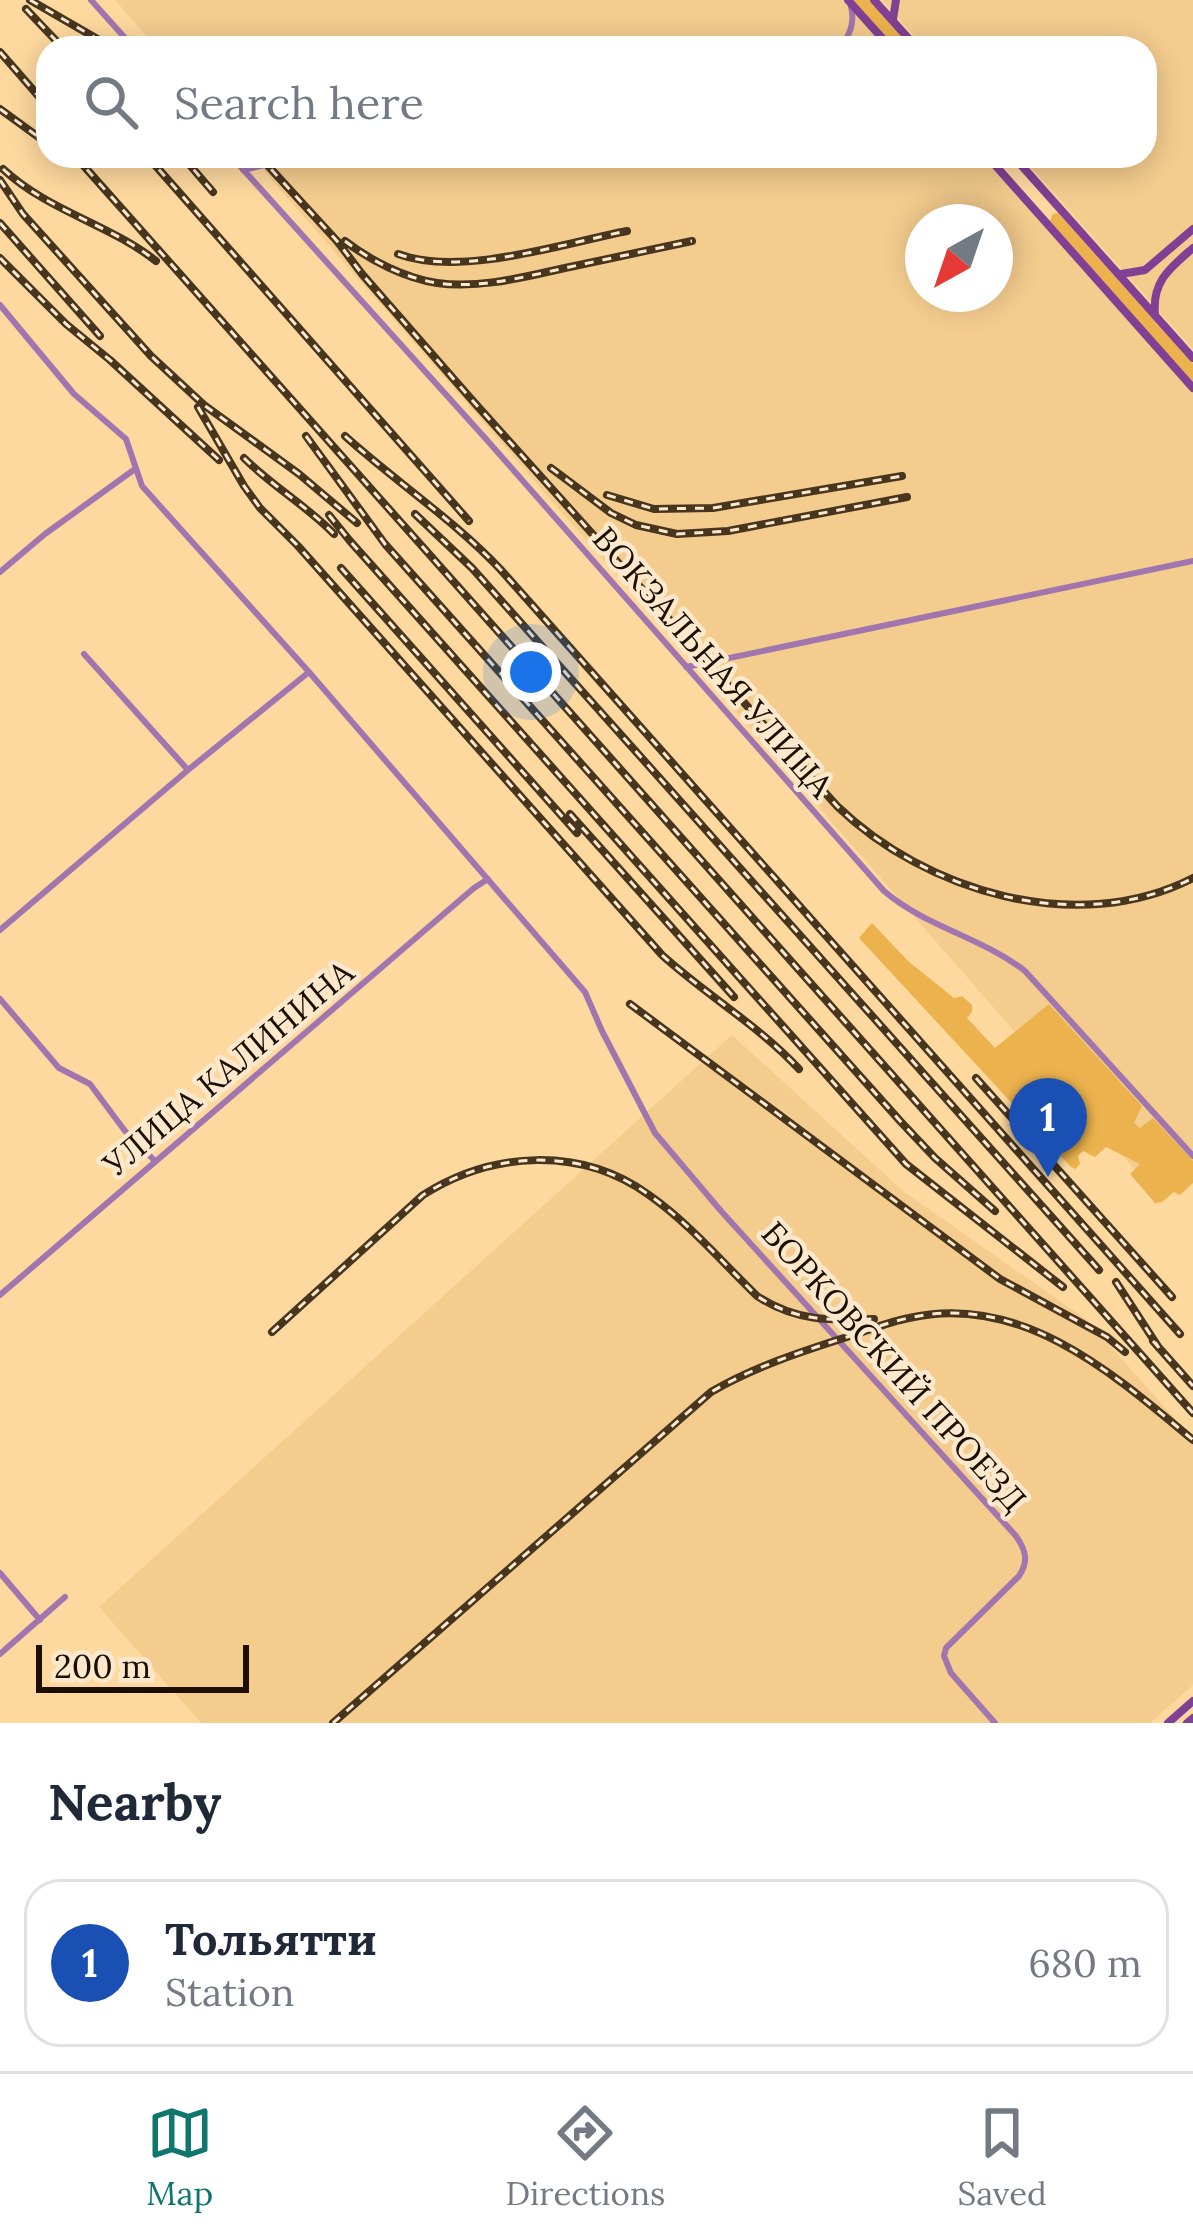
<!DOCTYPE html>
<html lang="en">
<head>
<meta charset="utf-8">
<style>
  body { margin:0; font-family:Lora,serif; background:#f2f2f3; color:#1f2937 }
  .compass { position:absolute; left:905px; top:204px; width:108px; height:108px; border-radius:50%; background:#fff; box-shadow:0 6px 30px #0003; rotate:220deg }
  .scale { position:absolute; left:36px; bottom:30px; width:213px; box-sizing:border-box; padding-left:12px; border:6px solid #1c0f00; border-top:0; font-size:33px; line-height:42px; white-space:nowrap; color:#1c0f00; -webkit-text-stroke:9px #fce9cd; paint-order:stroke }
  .you { position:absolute; left:531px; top:672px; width:42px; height:42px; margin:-30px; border:9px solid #fff; border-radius:50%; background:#1a73e8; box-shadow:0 0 0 18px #1a73e833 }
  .badge { display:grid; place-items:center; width:78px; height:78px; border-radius:50%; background:#0f766e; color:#fff; font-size:39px; font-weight:700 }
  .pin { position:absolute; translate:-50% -99px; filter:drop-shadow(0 3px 6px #0008) }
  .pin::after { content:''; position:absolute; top:63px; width:42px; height:36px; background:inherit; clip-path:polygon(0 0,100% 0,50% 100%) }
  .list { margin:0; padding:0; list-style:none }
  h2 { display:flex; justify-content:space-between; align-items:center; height:156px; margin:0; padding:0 48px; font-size:51px }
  h2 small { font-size:39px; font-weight:400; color:#747a83 }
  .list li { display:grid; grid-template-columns:78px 1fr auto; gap:36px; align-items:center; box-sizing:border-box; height:168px; margin:0 24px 24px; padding:0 24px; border:3px solid #e0e1e3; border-radius:36px }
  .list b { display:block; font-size:45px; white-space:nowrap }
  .list p { margin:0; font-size:39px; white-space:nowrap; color:#747a83 }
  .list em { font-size:39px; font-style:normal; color:#747a83 }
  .icon { flex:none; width:66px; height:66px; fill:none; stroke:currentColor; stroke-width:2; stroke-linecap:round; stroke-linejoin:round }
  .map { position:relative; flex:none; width:1193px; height:1723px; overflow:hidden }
  .search { position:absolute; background:#fff; box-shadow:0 6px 30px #0003; left:36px; right:36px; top:36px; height:132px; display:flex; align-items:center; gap:30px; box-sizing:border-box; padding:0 42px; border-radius:36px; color:#747a83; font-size:45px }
  .sheet { height:348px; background:#fff }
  nav { display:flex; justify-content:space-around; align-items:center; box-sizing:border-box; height:168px; border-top:3px solid #e0e1e3; background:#fff; font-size:33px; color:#747a83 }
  nav a { display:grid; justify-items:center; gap:6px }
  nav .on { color:#0f766e }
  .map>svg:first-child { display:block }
  .built { fill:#f4cc8e; fill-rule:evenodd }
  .green { fill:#ecb24d }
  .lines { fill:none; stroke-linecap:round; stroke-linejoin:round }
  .street { stroke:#a176ae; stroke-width:6 }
  .secondary { stroke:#814093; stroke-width:8 }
  .rail-casing { stroke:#47351e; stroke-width:8 }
  .rail { stroke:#fce9cd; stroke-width:3; stroke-dasharray:9; stroke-linecap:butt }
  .labels { text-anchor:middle; stroke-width:9; stroke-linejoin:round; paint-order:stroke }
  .street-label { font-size:33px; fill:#1c0f00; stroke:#fce9cd }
</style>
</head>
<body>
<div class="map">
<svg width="1193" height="1723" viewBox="0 0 1193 1723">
  <rect width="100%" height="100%" fill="#fed99f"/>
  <path class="built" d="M 115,0 L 846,0 L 888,48 L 157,48 Z
    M 882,0 L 1193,0 L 1193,349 L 1021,156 L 1145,156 L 1145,48 L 925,48 Z
    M 251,156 L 984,156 L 1193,393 L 1193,1163 L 1157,1195 ZM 923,222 L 995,222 L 995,294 L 923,294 Z
    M 732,1035 L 903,1191 L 1087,1320 L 1193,1439 L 1193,1685 L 1150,1723 L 201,1723 L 99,1607 Z"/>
  <path class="green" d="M 853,0 L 869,0 L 912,48 L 896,48 Z
    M 1058,213 L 1193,364 L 1193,383 L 1050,221 L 1053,214 Z
    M 872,923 L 908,961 L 954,998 L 962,996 L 972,1005 L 972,1012 L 967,1018 L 995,1048 L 1049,1004 L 1142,1106 L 1134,1123 L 1140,1128 L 1153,1118 L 1193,1161 L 1193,1183 L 1180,1195 L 1174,1192 L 1162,1202 L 1155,1203 L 1130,1174 L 1140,1164 L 1106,1147 L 1095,1157 L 1083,1151 L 1078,1156 L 1080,1164 L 1075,1169 L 1071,1167 L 859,938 Z"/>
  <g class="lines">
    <path class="street" d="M 91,0 L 134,48
      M 837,48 C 850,39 855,22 851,7
      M 856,48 L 886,48
      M 231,156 L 486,439 L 884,891 C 926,927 981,937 1025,971 L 1193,1156
      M 243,170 L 305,156
      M 0,305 L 74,394 L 126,439 L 142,486 L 309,672 L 585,992 L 602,1031 L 655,1133 L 721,1211 L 1016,1536 C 1026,1551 1029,1561 1019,1576 L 946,1648 L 944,1656 L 951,1673 L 995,1723
      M 0,572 L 45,534 L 135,469
      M 84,654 L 188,770
      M 686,667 L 1193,561
      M 0,930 L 188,770 L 309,672
      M 0,999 L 59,1068 L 90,1084 L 125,1131 L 155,1161
      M 0,1295 L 474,888 L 488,879
      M 0,1573 L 40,1620
      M 0,1654 L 65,1597"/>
    <path class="secondary" d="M 848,0 L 891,48
      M 874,0 L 917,48
      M 893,19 L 896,0
      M 987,156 L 1193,388
      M 1013,156 L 1193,358
      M 1121,274 L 1145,270 L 1193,229
      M 1155,314 C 1152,281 1170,268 1193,248
      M 1168,1723 L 1193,1701
      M 1187,1723 L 1193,1718"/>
    <defs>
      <path id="rail" d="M 30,0 L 113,48
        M 26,9 L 63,48
        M 0,52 L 48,107
        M 0,109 L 48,144
        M 75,156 L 1193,1413
        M 147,156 L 469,521
        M 182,156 L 213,192
        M 259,156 L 337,241 L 362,274 L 472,400 L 837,806 C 926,892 1078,937 1193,878
        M 3,169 C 48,211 109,224 156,261
        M 0,180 L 23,214 L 151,356 L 204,405 L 299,474 L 357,523
        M 0,223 L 100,336
        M 345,241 C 371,261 405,278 437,283 C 479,289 524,277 565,268 C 607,259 650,250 692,241
        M 398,254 C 461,277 561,244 627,231
        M 0,258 L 66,324 L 110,360 L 219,460
        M 198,407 L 244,486 L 260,508 L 298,546 L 662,955 C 706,995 758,1025 799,1069
        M 306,436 L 385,544 L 901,1122 L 935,1158 L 995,1211
        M 345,436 C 396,482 454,520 501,570 L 1180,1334
        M 244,458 C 272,486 307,506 334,534
        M 551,468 L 611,513 L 636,525 L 677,534 L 728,531 L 907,497
        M 607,495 L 654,509 L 713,508 L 902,476
        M 415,514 L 472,568 L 1099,1270
        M 329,515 L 350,541 L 906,1164 L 1063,1287
        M 341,568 L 577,833
        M 570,814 L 734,997
        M 630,1004 L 1000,1279 L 1107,1337 L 1125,1352
        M 976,1078 L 1172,1297
        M 1116,1282 L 1159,1348
        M 272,1332 L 423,1195 C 492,1151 581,1146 649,1195 C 689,1223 722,1262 757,1296 C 795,1321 830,1321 874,1319
        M 1153,1341 L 1193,1386
        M 333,1723 L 711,1392 C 754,1367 800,1352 847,1337 C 867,1331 888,1322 909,1318 C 1021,1292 1114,1374 1193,1440"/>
    </defs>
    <use href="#rail" class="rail-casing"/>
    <use href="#rail" class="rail"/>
  </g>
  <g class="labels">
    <g class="street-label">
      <text transform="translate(713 662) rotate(49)" y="12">ВОКЗАЛЬНАЯ УЛИЦА</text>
      <text transform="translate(228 1068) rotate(-40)" y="12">УЛИЦА КАЛИНИНА</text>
      <text transform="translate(894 1366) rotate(48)" y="12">БОРКОВСКИЙ ПРОЕЗД</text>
    </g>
  </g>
</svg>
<svg class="compass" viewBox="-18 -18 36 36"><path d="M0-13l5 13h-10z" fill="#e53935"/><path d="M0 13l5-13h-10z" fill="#747a83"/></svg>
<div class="scale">200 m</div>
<div class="you"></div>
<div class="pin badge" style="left:1048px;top:1177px;background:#1a4fb4">1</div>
<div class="search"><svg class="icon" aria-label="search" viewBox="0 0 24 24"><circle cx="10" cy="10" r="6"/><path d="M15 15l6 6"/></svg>Search here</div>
</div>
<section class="sheet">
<h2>Nearby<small></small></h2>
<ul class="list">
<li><span class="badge" style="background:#1a4fb4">1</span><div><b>Тольятти</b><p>Station</p></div><em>680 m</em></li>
</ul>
</section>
<nav>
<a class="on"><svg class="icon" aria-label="map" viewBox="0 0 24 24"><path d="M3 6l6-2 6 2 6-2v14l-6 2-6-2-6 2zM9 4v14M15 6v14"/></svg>Map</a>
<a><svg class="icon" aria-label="directions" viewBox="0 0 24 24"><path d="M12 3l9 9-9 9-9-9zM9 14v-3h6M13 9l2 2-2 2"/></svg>Directions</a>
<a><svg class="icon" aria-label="saved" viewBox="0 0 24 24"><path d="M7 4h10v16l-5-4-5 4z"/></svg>Saved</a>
</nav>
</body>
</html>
